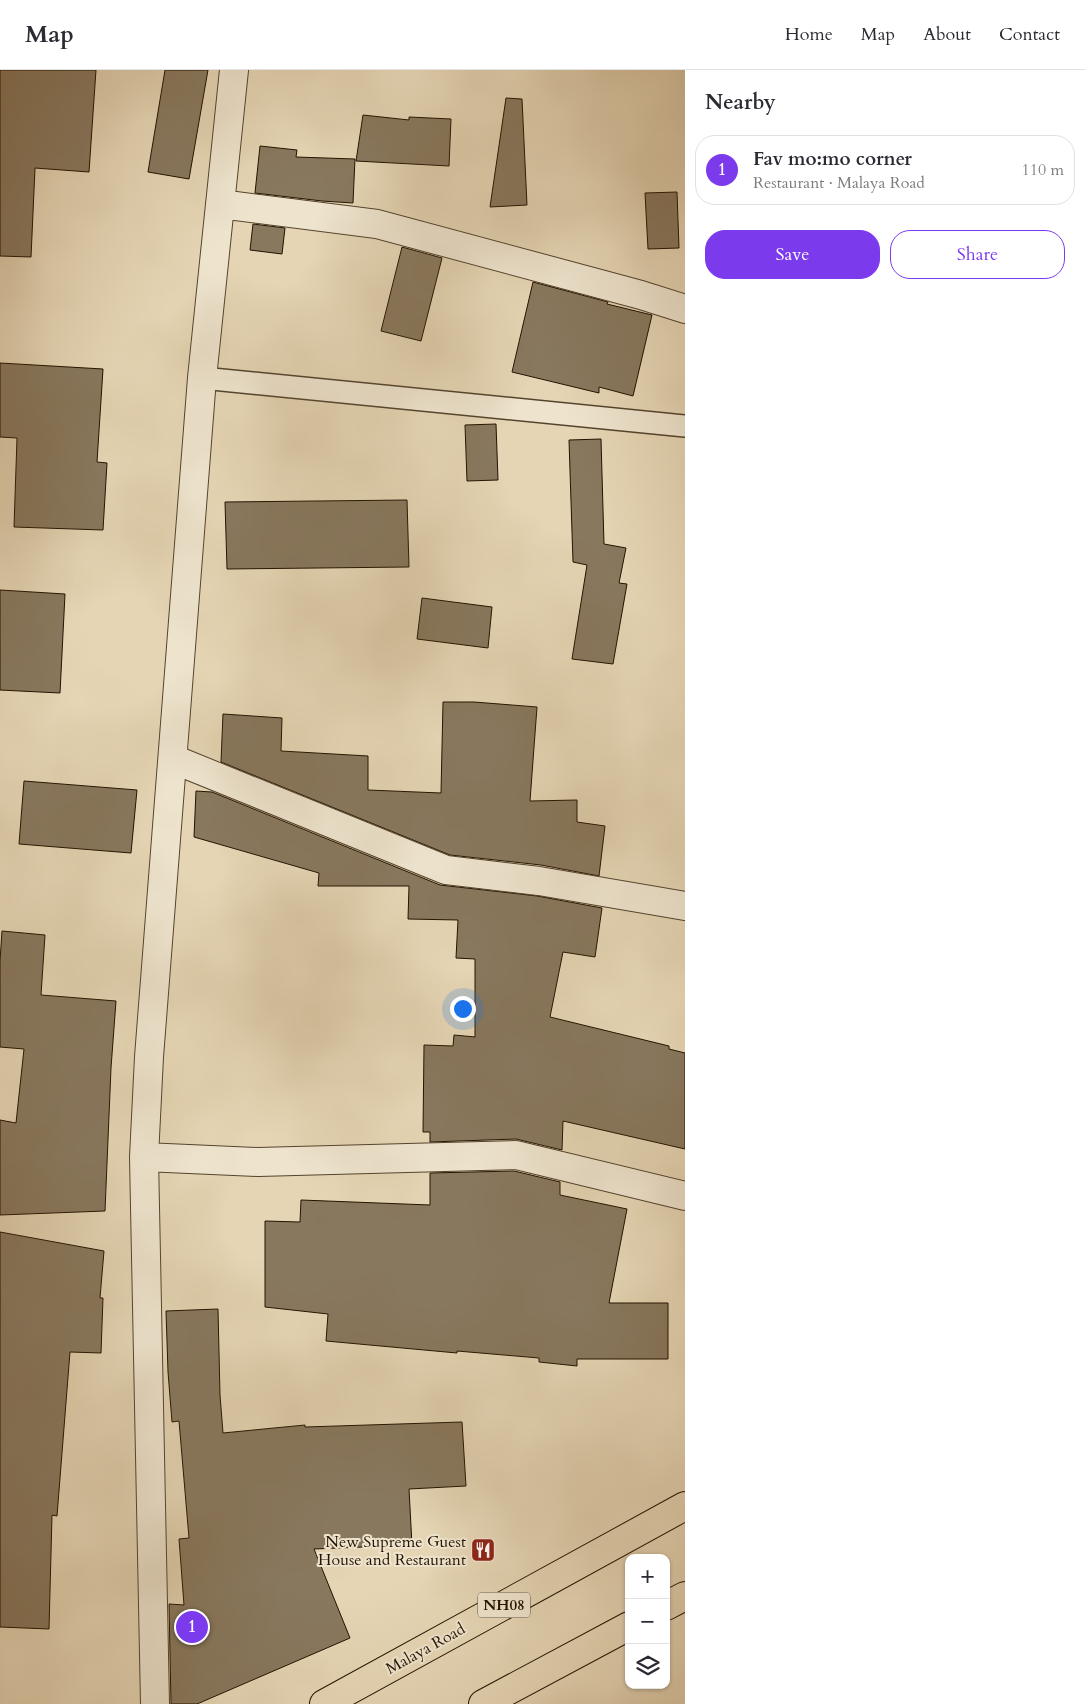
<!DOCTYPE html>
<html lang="en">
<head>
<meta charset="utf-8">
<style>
  body { margin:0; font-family:Cardo,serif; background:#f2f2f3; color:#2b2b33 }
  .controls { position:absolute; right:15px; bottom:15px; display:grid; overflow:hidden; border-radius:10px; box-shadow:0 1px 4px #0004 }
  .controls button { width:45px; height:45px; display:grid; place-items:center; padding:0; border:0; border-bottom:1px solid #e1e1e2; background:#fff; color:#2b2b33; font:25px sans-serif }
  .you { position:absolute; left:462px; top:938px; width:18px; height:18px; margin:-12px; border:4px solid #fff; border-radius:50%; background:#1a73e8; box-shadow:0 0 0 8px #1a73e833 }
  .badge { display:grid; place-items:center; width:32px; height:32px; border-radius:50%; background:#7c3aed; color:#fff; font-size:16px; font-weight:700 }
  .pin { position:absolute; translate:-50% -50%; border:2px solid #fff; box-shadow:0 1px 5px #0006 }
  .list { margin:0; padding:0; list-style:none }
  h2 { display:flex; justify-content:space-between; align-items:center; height:65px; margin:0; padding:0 20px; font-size:21px }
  h2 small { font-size:16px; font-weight:400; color:#7c7c81 }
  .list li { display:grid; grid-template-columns:32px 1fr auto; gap:15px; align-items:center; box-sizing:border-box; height:70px; margin:0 10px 10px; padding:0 10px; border:1px solid #e1e1e2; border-radius:20px }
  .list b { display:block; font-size:19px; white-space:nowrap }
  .list p { margin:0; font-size:16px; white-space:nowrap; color:#7c7c81 }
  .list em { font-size:16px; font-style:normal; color:#7c7c81 }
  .actions { display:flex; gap:10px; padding:15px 20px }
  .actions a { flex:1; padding:11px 0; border:1px solid #7c3aed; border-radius:20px; text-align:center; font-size:18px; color:#7c3aed }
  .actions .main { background:#7c3aed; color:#fff }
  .icon { flex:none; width:28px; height:28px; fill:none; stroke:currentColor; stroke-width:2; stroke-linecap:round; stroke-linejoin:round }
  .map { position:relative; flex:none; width:685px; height:1634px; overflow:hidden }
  header { display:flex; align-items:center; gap:30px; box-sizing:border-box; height:70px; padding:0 25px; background:#fff; border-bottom:1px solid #e1e1e2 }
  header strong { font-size:24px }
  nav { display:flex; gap:28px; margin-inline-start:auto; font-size:18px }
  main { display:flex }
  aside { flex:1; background:#fff }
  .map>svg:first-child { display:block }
  .building { fill:#88785e; stroke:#231300 }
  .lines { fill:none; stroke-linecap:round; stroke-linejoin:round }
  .service-casing { stroke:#54442d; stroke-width:24 }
  .minor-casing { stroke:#54442d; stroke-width:30 }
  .primary-casing { stroke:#231300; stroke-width:30 }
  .service { stroke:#eee4ce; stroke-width:21 }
  .minor { stroke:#eee4ce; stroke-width:28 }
  .primary { stroke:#e5d5b4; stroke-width:28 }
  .labels { text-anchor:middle; stroke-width:4; stroke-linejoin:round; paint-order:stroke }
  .shield { fill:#eee4ce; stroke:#60523e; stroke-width:1 }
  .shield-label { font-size:15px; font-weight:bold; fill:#231300 }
  .poi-label { font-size:16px; fill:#231300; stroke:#eee4ce; text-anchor:end }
  .street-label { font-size:16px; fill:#231300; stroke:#eee4ce }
</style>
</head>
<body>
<header>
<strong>Map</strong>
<nav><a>Home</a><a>Map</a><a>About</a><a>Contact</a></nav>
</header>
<main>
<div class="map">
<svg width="685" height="1634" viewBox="0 0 685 1634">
  <rect width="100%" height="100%" fill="#e5d5b4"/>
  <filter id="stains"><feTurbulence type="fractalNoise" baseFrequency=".004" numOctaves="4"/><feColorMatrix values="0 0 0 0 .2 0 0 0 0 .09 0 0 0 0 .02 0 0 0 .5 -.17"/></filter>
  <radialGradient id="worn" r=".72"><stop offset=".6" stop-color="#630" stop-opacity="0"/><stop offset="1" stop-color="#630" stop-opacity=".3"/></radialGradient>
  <path class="building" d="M 0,0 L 96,0 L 89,102 L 35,98 L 31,187 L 0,186 Z
    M 165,0 L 208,0 L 189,109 L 148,102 Z
    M 506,28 L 522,29 L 527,135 L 490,137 Z
    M 363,45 L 409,50 L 409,47 L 451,49 L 449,96 L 356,91 Z
    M 260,76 L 297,80 L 296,87 L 355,89 L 353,133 L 322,131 L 255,123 Z
    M 677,122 L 679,178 L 648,179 L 645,123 Z
    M 253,154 L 285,158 L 282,184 L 250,180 Z
    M 402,177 L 442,188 L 421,271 L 381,261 Z
    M 533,212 L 608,232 L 607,234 L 652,245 L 633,326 L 599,317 L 599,323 L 512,302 Z
    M 0,293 L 103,299 L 97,392 L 107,393 L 103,460 L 14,457 L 17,368 L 0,367 Z
    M 496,354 L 498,410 L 467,411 L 465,355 Z
    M 601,369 L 604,474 L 626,478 L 619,513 L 627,514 L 613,594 L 572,589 L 587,495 L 573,492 L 569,370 Z
    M 407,430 L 409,497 L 227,499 L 225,432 Z
    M 0,520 L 65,524 L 60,623 L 0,620 Z
    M 422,528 L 492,537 L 488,578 L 417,569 Z
    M 443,632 L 474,632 L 537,637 L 530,731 L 577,730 L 577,752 L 605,756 L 599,806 L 541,795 L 450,785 L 221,692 L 223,644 L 282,648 L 281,681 L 368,686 L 368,720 L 441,723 Z
    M 24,711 L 137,720 L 131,783 L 19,774 Z
    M 196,721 L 212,722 L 440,815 L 537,826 L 602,838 L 595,887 L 563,882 L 550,947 L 669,976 L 669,979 L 685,983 L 685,1079 L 563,1051 L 562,1080 L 516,1069 L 430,1072 L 430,1062 L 423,1062 L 424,975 L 453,976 L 454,965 L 475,967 L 475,889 L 456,888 L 458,850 L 408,849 L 409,816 L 318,816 L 319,803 L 194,767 Z
    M 2,861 L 45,865 L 41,925 L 116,931 L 111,998 L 105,1141 L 0,1145 L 0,1050 L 16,1053 L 24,979 L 0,977 L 0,891 Z
    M 514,1101 L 560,1112 L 560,1125 L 627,1139 L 609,1233 L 668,1233 L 668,1289 L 577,1289 L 577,1296 L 539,1292 L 539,1288 L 457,1281 L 457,1283 L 326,1271 L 328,1244 L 265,1237 L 265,1151 L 300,1152 L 301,1130 L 430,1135 L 430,1103 Z
    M 0,1162 L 104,1181 L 100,1228 L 103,1228 L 101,1283 L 70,1282 L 57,1446 L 52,1445 L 49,1559 L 0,1557 Z
    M 218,1239 L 220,1325 L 223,1363 L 305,1355 L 305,1357 L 462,1352 L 466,1416 L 409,1419 L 412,1475 L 314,1479 L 350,1568 L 197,1634 L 171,1634 L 169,1534 L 184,1535 L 179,1469 L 189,1468 L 179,1351 L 172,1352 L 168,1302 L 166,1241 Z"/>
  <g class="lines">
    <defs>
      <path id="service" d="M 202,308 L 685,356"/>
      <path id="minor" d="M 220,134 L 377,154 L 641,225 L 685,239
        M 173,689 L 446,800 L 539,811 L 685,836
        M 144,1087 L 258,1092 L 516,1085 L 685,1126
        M 155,1634 L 144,1087 L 149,987 L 202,308 L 234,0"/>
      <path id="primary" d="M 666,1536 L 685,1526
        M 324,1634 L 685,1436
        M 483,1634 L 629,1556"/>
    </defs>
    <use href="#service" class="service-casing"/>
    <use href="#minor" class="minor-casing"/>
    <use href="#primary" class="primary-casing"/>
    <use href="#service" class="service"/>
    <use href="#minor" class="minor"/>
    <use href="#primary" class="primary"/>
  </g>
  <defs>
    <symbol id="restaurant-square" viewBox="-11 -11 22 22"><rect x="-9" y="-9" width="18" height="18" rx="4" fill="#8f2418" stroke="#eee4ce"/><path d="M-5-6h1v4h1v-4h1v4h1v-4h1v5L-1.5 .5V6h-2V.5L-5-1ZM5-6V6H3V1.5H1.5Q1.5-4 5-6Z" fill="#fff"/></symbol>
  </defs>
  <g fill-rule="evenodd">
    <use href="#restaurant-square" x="469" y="1466" width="28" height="28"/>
  </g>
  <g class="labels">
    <rect class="shield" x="478" y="1522.5" width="52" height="25" rx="4"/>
    <g class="shield-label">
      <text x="504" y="1540">NH08</text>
    </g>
    <g class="poi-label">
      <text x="466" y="1477">New Supreme Guest<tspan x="466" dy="18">House and Restaurant</tspan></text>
    </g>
    <g class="street-label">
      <text transform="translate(425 1578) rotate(-29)" y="6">Malaya Road</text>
    </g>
  </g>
  <rect width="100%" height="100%" filter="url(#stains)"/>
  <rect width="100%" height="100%" fill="url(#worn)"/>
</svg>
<div class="controls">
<button>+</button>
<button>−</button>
<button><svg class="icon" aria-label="layers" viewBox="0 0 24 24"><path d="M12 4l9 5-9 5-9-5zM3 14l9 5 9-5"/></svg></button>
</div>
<div class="you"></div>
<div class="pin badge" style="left:192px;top:1557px">1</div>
</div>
<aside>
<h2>Nearby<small></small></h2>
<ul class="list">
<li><span class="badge">1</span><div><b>Fav mo:mo corner</b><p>Restaurant · Malaya Road</p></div><em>110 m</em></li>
</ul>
<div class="actions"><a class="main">Save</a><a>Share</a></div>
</aside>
</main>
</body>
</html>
